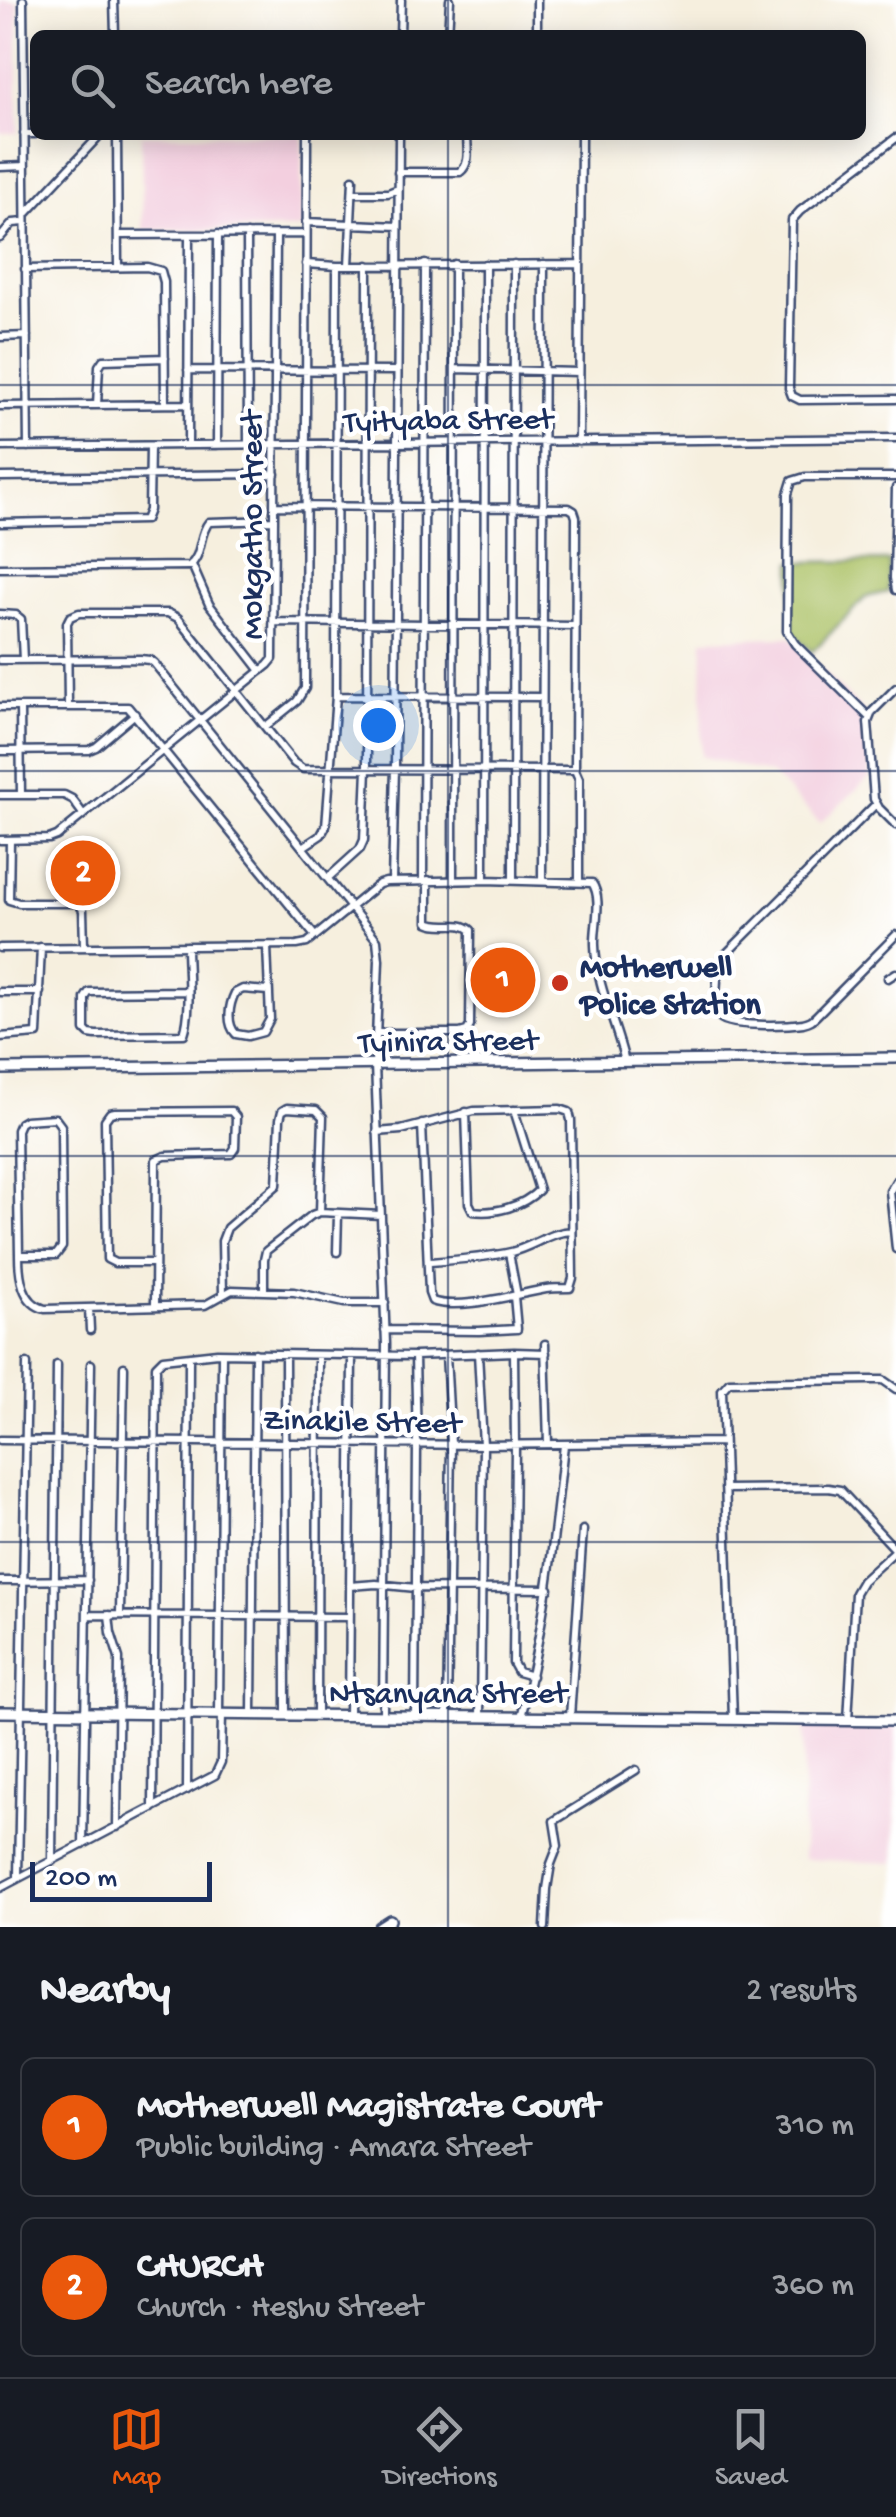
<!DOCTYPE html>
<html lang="en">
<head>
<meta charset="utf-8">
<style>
  body { margin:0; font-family:"Gochi Hand",sans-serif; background:#20242c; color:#f1f3f6 }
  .scale { position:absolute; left:30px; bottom:25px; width:182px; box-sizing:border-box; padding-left:10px; border:5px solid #1b2f5e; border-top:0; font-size:28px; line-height:35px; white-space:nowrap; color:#1b2f5e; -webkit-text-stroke:8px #fff; paint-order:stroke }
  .you { position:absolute; left:378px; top:725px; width:35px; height:35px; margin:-25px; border:8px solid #fff; border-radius:50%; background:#1a73e8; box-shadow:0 0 0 15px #1a73e833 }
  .badge { display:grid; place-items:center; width:65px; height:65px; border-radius:50%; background:#ea580c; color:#fff; font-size:32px; font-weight:700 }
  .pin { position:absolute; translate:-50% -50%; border:5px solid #fff; box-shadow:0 2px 10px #0006 }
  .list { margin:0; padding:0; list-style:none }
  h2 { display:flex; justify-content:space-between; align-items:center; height:130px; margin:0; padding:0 40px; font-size:42px }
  h2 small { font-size:32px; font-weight:400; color:#9ea1a6 }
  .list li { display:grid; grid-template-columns:65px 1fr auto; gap:30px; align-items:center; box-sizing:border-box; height:140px; margin:0 20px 20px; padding:0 20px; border:2px solid #363941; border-radius:15px }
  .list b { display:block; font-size:38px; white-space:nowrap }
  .list p { margin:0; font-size:32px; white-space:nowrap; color:#9ea1a6 }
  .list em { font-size:32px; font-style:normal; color:#9ea1a6 }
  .icon { flex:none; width:55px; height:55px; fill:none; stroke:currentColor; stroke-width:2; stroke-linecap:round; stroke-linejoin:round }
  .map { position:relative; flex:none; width:896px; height:1927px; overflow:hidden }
  .search { position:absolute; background:#171b24; box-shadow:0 5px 25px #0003; left:30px; right:30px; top:30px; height:110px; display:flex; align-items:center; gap:25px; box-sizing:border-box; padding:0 35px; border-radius:15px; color:#9ea1a6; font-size:38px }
  .sheet { height:450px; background:#171b24 }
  nav { display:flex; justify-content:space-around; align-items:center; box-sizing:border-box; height:140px; border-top:2px solid #363941; background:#171b24; font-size:28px; color:#9ea1a6 }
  nav a { display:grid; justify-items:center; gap:5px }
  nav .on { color:#ea580c }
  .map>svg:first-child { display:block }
  .built { fill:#f3cfdf }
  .green { fill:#abc165; stroke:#637862; stroke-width:2.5 }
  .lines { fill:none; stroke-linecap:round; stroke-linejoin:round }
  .street-casing { stroke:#3c4c71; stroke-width:11 }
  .secondary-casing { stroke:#3c4c71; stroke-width:14 }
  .street { stroke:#fff; stroke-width:6 }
  .secondary { stroke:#fff; stroke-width:9 }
  .grid { fill:none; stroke:#1b2f5e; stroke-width:2.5; stroke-opacity:0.55 }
  .poi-dot { fill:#c8321e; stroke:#fff; stroke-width:4 }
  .labels { text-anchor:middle; stroke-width:9; stroke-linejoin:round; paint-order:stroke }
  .street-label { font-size:32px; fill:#1b2f5e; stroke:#fff }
  .poi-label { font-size:32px; font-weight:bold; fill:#1b2f5e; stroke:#fff; text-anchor:start }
</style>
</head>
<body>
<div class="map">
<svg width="896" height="1927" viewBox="0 0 896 1927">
  <rect width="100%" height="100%" fill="#fff"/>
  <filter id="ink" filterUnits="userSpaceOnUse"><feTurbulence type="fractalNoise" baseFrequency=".01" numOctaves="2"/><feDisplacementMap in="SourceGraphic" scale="20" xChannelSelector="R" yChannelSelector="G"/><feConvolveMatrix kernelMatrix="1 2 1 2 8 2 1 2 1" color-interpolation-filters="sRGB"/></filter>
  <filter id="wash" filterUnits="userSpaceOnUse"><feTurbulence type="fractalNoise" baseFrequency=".0048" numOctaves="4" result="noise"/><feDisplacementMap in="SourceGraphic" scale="40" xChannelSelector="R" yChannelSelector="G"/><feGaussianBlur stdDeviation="2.25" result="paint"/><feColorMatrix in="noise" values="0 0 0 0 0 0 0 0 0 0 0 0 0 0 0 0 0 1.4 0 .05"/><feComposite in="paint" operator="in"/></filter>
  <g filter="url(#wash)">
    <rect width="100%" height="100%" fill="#f6efde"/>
    <path class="built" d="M 0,0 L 18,2 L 18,133 L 0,133 Z
      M 141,135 L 302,135 L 301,229 L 143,230 Z
      M 790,637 L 869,717 L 870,777 L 820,823 L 771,774 L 701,756 L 703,639 Z
      M 804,1725 L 896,1726 L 895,1863 L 803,1859 Z"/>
    <path class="green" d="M 889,561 L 888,592 L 866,597 L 812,652 L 794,633 L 792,627 L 792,562 Z"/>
  </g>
  <g filter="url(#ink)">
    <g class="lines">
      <defs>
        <path id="street" d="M 23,0 L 28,447
          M 114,0 L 115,35
          M 400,35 L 401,0
          M 448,35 L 450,0
          M 537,35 L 537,0
          M 24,134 L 35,134
          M 117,135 L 118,267
          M 896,138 L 800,211 L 792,220 L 789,388 L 792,396 L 800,400 L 896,399
          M 0,167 L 25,166
          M 398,172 L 460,172 C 471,164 467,147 467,135
          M 353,193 L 388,193 L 398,189
          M 26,214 L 100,135
          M 306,222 L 398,226
          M 247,234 L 248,445
          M 118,235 L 306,234
          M 0,238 L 13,223 L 25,222
          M 306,264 L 337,266 L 580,264
          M 349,266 L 353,179
          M 25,269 L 147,267 L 161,271 L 164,282 L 165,404
          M 0,337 L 27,336
          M 454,369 L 579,372
          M 188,370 L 396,371
          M 97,405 L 99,366 L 103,360 L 165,358
          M 0,406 L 188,404
          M 579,442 L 581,135
          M 188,445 L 189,235
          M 217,445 L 218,234
          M 0,447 L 896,438
          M 0,477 L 275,474
          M 896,488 L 894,578 L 896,590
          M 275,506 L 569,508 L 574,511 L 576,517 L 575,770 L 579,779 L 579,881
          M 0,523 L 145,520 L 149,510 L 150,446
          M 192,565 L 209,604 L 261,671
          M 0,568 L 189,566 C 203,556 198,535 209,522 L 274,520
          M 0,614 L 16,615 L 21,619 L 23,660
          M 275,622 L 575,626
          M 0,660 L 140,659 L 150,660 L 154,663 L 377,940 L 379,960 L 375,1065 L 386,1344 L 383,1715
          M 896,688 L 872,712 L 868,722 L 874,799 L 879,808 L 896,825
          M 336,696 L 542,697
          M 68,706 L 67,623 L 70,617 L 79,613 L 168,613 L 178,618 L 294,763 L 303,769 L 575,770
          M 0,707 L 128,707 L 315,936
          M 20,707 L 21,795
          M 869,717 L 795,644 L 787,631 L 788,494 L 792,481 L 805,477 L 896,477
          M 266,726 L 297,701 L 305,688 L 307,135
          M 0,751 L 89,750 L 96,747 L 135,714
          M 0,795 L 64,795 L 72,799 L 83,814
          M 876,804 L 720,960 C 717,971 714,1006 719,1016 C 724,1028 790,1025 803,1023 C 811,1021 812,1020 817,1015 L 896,935
          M 0,840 L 49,839 L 57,836 L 268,665 L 273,659 L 276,235
          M 10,840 L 9,900 L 19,903 L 78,903 L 83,910 L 84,946
          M 303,847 L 321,835 L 326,826 L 336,696 L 337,266
          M 328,878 L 360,849 L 364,840 L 367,769 L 368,265
          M 423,880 L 425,264
          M 453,880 L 454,264
          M 484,880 L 485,264
          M 513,880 L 514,264
          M 542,880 L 544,264
          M 392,881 L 395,768 L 399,135
          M 267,946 L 270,1019 L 263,1032 L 248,1036 L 236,1034 C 226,1024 229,1005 235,993 L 243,989 L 268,991
          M 0,948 L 297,945 L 307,943 L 379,884 L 386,882 L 484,880 L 592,883 C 603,898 594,927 595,945 C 596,985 616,1023 625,1062
          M 888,978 L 896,973
          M 187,991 L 89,992 L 85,998 L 85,1030 L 89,1034 L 96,1035 L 184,1034 C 192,1011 187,971 187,946
          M 0,992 L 40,992
          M 376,1033 L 460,1033 L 467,1031 L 470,1026 L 471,930 C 460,920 442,929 428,922 L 428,880
          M 0,1037 L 37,1034 L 41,947
          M 466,1112 L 469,1203 L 473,1211 C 496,1214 523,1206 539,1190 L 514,1110
          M 377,1132 L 401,1130 L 474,1111 L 560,1109 L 569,1112 L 571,1120 L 573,1278 L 570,1288 C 562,1288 554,1288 546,1289 C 517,1294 458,1311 432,1301 L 429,1293 L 422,1124
          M 896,1181 L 890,1191 L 896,1249
          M 320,1212 L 381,1215
          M 337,1252 L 338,1214
          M 509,1253 L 517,1295
          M 19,1255 L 56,1255 L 62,1247 L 61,1126 L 55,1118 L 25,1120 L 20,1123 L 17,1130 L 19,1255 C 19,1276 22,1303 45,1309 L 205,1305 L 232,1290 L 294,1292 L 344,1303 L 385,1303
          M 429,1262 C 456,1260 484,1258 511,1252 C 533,1247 549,1232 572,1231
          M 154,1263 L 115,1263 L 107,1259 L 105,1120 L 110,1113 L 115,1112 L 231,1111 L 236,1117 L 235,1148 L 231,1154 L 165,1156 L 156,1160 L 155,1306
          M 264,1291 L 264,1260 L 266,1251 L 312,1215 L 320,1212
          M 223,1294 L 222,1241 L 227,1228 L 277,1185 L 280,1119 L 282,1111 L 287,1108 L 316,1110 L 323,1117 L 320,1212
          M 89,1308 L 90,1330
          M 385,1330 L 479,1331 L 517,1329 L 514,1296
          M 545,1344 L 548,1444
          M 514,1352 L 515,1445 L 513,1663 L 518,1672 L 532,1676
          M 478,1353 L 483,1445 L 480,1717
          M 285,1354 L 286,1715
          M 446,1355 L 451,1444 L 447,1718
          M 0,1440 L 483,1445 L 723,1442
          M 725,1489 L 828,1488 L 840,1490 L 896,1550
          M 0,1581 L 88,1580
          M 350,1586 L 376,1584 L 416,1588 L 549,1589
          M 120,1614 L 124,1367
          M 87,1615 L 349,1617
          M 109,1615 L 111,1633 L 119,1658 L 117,1827
          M 219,1714 L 222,1354
          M 252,1714 L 255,1353
          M 317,1715 L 318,1355
          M 349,1716 L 352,1355
          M 415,1716 L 417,1444 L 415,1356
          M 521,1717 C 545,1627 554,1537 564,1445
          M 570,1717 L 583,1530
          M 733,1719 L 722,1390 L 729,1382 L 868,1380 L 883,1380 L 896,1389
          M 848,1721 L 855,1593 L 862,1581 L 896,1550
          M 187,1790 L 189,1357
          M 153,1808 L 156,1366 L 163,1359 L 217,1353 L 415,1356 L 514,1352 L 546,1353
          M 83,1845 L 91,1364
          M 52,1861 L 57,1365
          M 18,1877 L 27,1364
          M 0,1888 L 215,1775 L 221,1762 L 222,1714
          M 545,1927 L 547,1889 L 551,1864 L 558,1846 L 554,1821 L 636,1770"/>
        <path id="secondary" d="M 0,1069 L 896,1058
          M 0,1712 L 896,1721
          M 379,1927 L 390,1920"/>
      </defs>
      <use href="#street" class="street-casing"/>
      <use href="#secondary" class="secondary-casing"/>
      <use href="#street" class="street"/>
      <use href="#secondary" class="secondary"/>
    </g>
  </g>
  <path class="grid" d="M 448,0 L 448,35M 448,135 L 448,1927M 0,385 L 896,385M 0,771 L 896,771M 0,1156 L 896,1156M 0,1542 L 896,1542"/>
  <circle class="poi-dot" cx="560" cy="983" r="10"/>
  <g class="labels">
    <g class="street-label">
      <text transform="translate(448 418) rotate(-1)" y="11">Tyityaba Street</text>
      <text transform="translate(250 525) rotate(-90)" y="11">Mokgatho Street</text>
      <text transform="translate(448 1039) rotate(-1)" y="11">Tyinira Street</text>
      <text transform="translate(362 1419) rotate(1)" y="11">Zinakile Street</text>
      <text x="448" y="1702">Ntsanyana Street</text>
    </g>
    <g class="poi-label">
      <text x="580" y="976">Motherwell<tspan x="580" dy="37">Police Station</tspan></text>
    </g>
  </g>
</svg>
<div class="scale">200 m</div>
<div class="you"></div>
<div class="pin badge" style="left:503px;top:980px">1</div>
<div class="pin badge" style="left:83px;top:873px">2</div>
<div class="search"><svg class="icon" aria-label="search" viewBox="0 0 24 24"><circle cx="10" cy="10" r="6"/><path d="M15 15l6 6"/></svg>Search here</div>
</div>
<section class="sheet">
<h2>Nearby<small>2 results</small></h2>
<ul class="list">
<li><span class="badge">1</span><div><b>Motherwell Magistrate Court</b><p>Public building · Amara Street</p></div><em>310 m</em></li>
<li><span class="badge">2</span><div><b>CHURCH</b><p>Church · Heshu Street</p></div><em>360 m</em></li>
</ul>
</section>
<nav>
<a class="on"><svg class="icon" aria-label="map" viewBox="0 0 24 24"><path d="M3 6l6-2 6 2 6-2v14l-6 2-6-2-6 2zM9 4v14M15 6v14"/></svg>Map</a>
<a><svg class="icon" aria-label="directions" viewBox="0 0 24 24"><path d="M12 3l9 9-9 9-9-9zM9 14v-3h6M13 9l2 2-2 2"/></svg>Directions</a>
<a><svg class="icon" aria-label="saved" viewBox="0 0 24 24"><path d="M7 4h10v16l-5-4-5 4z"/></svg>Saved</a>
</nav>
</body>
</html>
